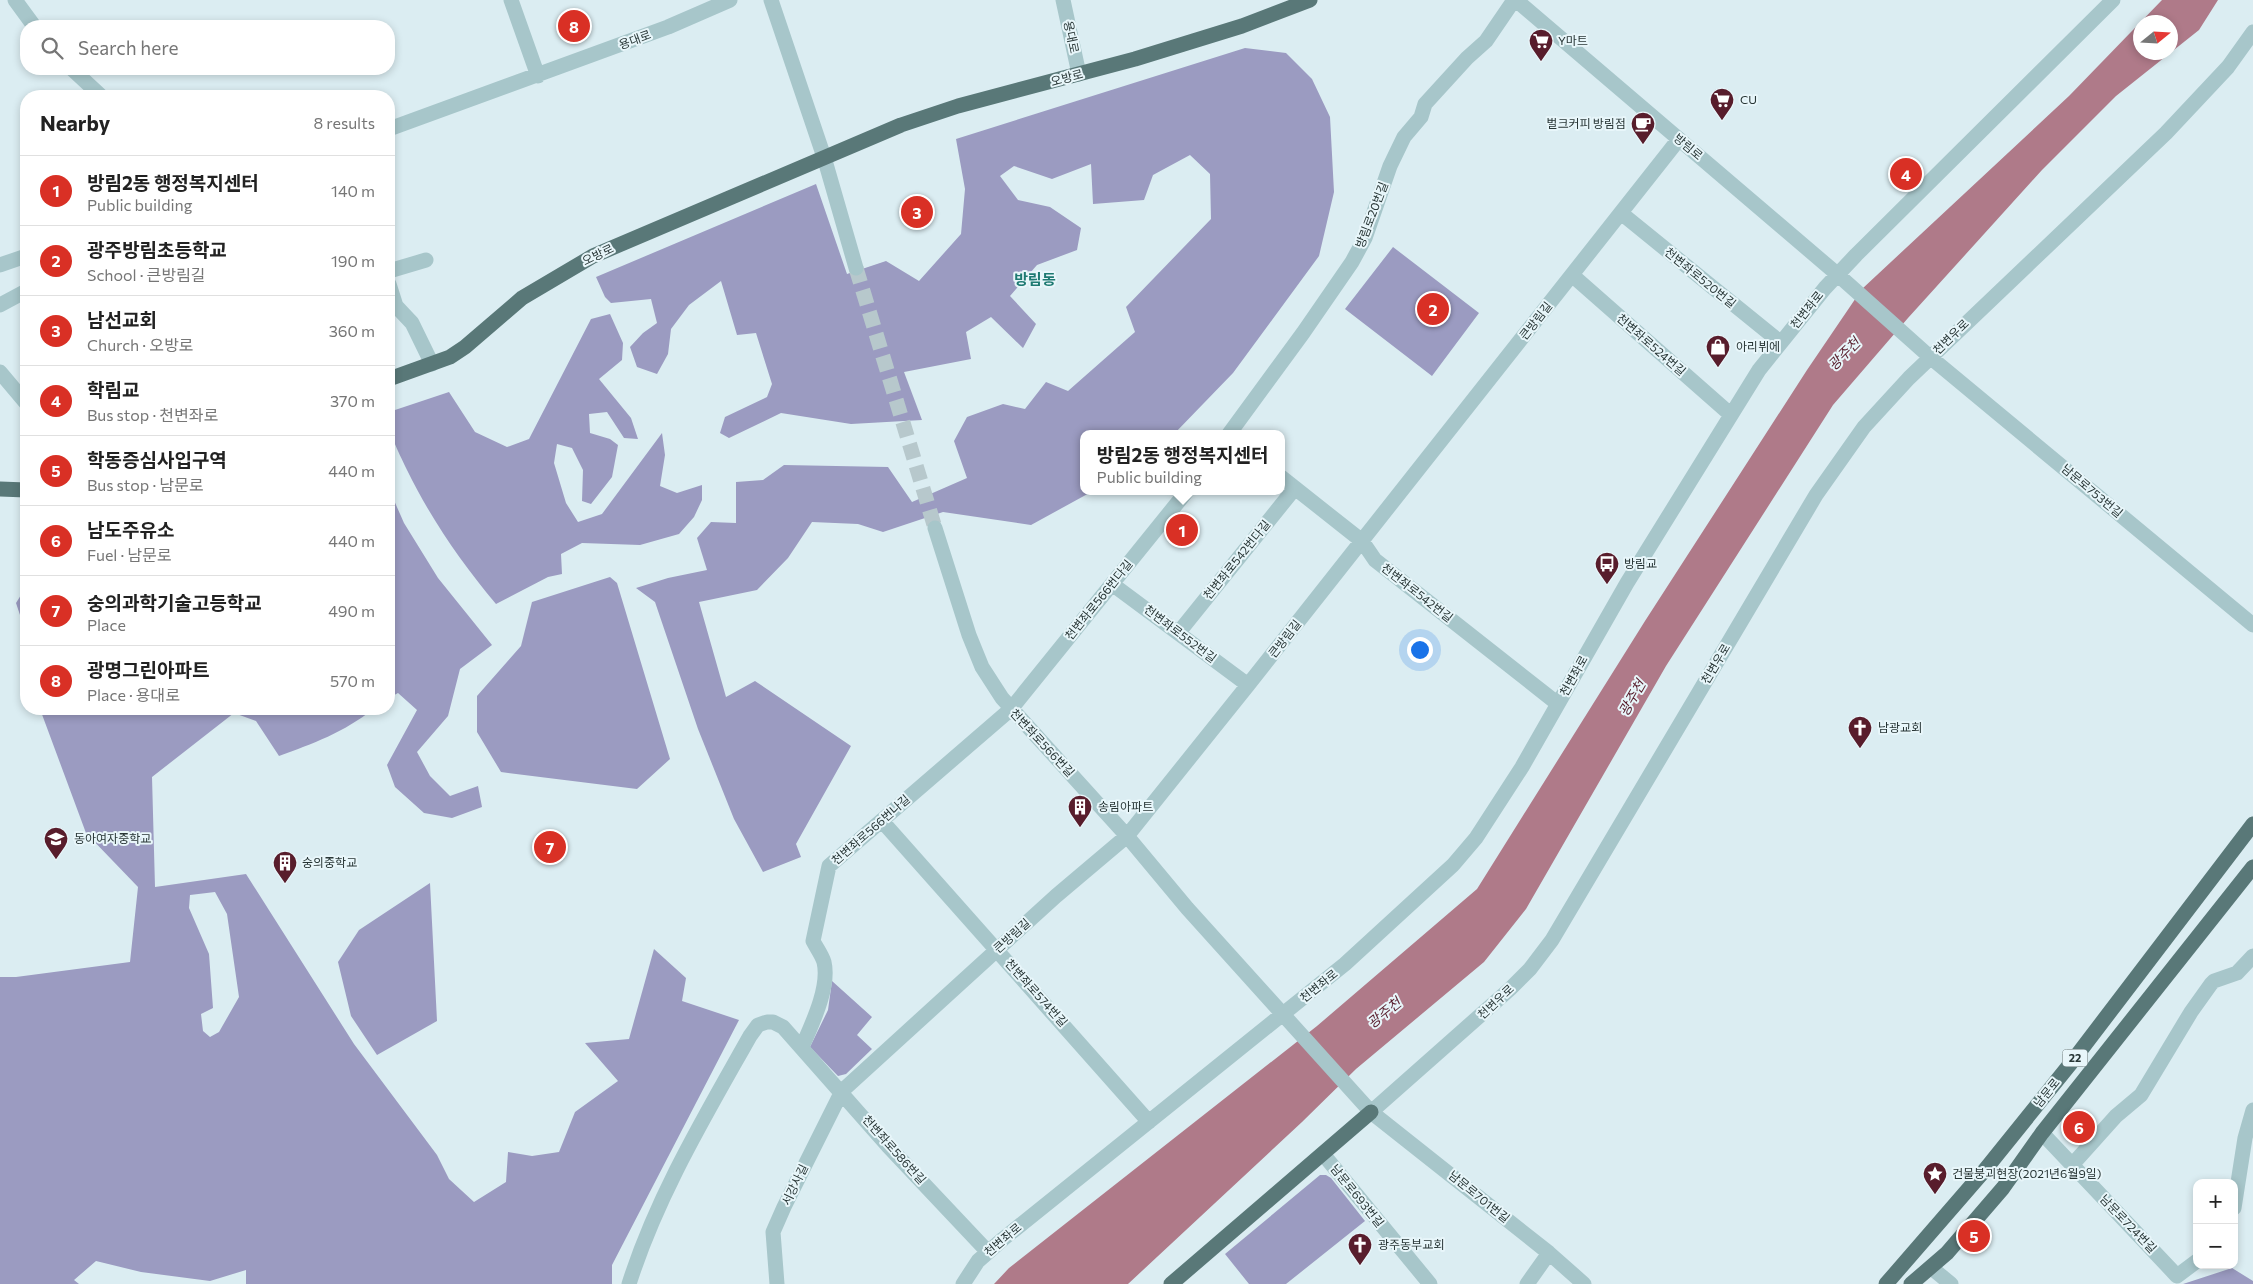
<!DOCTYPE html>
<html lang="en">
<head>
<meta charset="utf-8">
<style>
  body { margin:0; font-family:Commissioner,"Noto Sans KR",sans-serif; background:#f6f6f6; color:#222 }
  .controls { position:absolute; right:15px; bottom:15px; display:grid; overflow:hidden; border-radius:10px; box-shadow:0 2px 8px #0003 }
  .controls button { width:45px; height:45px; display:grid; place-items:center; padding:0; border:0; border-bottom:1px solid #e0e0e0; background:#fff; color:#222; font:25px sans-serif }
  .compass { position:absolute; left:2133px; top:15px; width:45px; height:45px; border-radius:50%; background:#fff; box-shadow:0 2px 8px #0003; rotate:72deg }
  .you { position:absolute; left:1419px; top:649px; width:18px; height:18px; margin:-12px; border:4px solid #fff; border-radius:50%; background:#1a73e8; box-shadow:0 0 0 8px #1a73e833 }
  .badge { display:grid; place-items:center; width:32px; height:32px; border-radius:50%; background:#d93025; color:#fff; font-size:16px; font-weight:700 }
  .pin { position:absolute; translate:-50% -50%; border:2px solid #fff; box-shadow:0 1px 5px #0006 }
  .popup { position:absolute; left:1080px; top:430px; width:205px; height:65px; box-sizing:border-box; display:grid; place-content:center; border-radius:10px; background:#fff; filter:drop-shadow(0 1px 4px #0005); font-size:16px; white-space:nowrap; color:#767676 }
  .popup b { font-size:19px; color:#222 }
  .popup::after { content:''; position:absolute; left:50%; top:100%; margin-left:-10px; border:10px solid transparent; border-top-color:#fff }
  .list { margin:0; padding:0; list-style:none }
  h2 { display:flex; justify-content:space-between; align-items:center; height:65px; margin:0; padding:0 20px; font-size:21px }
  h2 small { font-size:16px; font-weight:400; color:#767676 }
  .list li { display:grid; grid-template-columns:32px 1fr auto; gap:15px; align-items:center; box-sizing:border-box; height:70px; padding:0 20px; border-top:1px solid #e0e0e0 }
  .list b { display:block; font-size:19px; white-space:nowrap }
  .list p { margin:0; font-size:16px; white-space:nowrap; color:#767676 }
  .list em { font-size:16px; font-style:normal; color:#767676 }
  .icon { flex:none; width:28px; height:28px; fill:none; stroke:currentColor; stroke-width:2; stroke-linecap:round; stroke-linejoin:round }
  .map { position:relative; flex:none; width:2253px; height:1284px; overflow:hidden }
  .search { position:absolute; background:#fff; box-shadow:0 2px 8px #0003; left:20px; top:20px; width:375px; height:55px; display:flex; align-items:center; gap:12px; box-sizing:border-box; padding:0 18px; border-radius:20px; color:#767676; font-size:19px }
  .panel { position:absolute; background:#fff; box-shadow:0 2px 8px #0003; left:20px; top:90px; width:375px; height:625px; border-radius:20px }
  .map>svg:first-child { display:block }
  .green { fill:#9b9bc1; fill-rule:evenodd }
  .water { fill:#af7a89; fill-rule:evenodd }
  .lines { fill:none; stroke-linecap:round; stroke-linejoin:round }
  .minor-tunnel { stroke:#b7c8cc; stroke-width:15; stroke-dasharray:15 8; stroke-linecap:butt }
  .minor { stroke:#a7c6ca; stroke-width:15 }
  .major { stroke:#597878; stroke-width:15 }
  .labels { text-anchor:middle; stroke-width:4; stroke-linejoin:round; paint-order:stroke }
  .shield { fill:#e8f6fa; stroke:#627071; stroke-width:1 }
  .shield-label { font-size:11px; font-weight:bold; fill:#283636 }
  .street-label { font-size:12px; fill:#283636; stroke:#e8f6fa }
  .poi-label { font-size:12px; fill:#283636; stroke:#e8f6fa; text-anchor:start }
  .water-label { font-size:14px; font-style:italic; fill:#581d2c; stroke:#e8f6fa }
  .quarter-label { font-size:15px; font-weight:bold; fill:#1e7a72; stroke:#e8f6fa }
</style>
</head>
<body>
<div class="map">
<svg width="2253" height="1284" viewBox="0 0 2253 1284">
  <rect width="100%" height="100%" fill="#dbedf2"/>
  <path class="green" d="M 1245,48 L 1286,53 L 1312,79 L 1330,117 L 1334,192 L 1319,256 L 1233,373 L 1174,434 L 1083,434 L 1083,491 L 1093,491 L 1031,525 L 943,512 L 883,532 L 858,524 L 812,522 L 788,558 L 757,590 L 699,602 L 726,697 L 755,681 L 851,746 L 796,844 L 801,857 L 763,872 L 734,819 L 698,729 L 655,602 L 636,588 L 668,578 L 707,570 L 697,538 L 711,522 L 736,523 L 736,482 L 763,480 L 784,465 L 888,467 L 912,502 L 967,478 L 954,441 L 967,417 L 1003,404 L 1025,409 L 1046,382 L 1068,391 L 1135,332 L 1126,307 L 1211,219 L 1210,174 L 1190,155 L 1153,175 L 1144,200 L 1093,204 L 1091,164 L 1052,179 L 1014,166 L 1000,176 L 1018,200 L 1050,207 L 1081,228 L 1077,250 L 1037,265 L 1010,296 L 1036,324 L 1023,348 L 991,317 L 966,332 L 971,359 L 904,372 L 922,420 L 851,424 L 781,413 L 729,438 L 720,433 L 725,417 L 767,397 L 772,384 L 756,333 L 737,335 L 721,281 L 689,305 L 671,329 L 668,354 L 657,374 L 637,367 L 630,347 L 643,333 L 657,323 L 651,299 L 611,303 L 605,297 L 596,277 L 816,184 L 847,274 L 886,261 L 919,281 L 961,234 L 965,189 L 956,139 Z
    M 1393,247 L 1479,313 L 1432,376 L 1345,309 Z
    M 610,314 L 623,343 L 622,360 L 599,379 L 631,418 L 638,439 L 624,438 L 607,412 L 589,414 L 590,433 L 610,439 L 618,445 L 612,477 L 591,504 L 582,501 L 583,470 L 572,448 L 557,444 L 554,463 L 566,503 L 578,522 L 602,514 L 662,433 L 665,455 L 660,486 L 677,493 L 702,485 L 702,500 L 694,517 L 679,534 L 640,545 L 582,543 L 561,554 L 562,574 L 548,577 L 496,604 C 461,562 431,519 407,470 C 397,448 389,437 389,412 L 449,392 L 475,432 L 507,447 L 529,439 L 591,319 Z
    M 389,489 L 404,523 L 438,578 L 492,645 L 460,669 L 448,716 L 417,752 L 430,776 L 450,796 L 478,786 L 482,807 L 452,818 L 424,813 L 395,787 L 387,765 L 417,710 L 398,693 L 389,698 Z
    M 610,577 L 617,583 L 670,759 L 637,789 L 501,772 L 477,732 L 477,696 L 521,646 L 532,602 Z
    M 26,587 L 26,675 L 21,661 L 24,627 L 16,603 Z
    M 40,709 L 373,709 C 345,732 312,744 279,756 L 256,721 L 234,713 L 152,777 L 155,887 L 246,874 L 354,1044 L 437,1155 L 449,1179 L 474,1202 L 506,1182 L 508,1152 L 532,1156 L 559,1152 L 575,1112 L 618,1081 L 585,1043 L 629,1039 L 654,949 L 686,978 L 682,1001 L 739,1020 L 612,1265 L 612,1284 L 246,1284 L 246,1270 L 210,1281 L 141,1272 L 96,1261 L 74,1280 L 79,1284 L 0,1284 L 0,977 L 16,977 L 130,962 L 138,887 L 86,833 ZM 215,892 L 227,914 L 239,997 L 219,1032 L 210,1037 L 203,1031 L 201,1014 L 213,1008 L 209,954 L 189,908 L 190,895 Z
    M 430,883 L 437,1021 L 377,1055 L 351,1016 L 338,962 L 359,930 Z
    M 832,981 L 872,1017 L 857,1035 L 872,1049 L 846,1074 L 838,1076 L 810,1047 L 828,1010 Z
    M 1320,1175 L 1326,1175 L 1331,1178 L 1365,1221 L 1286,1284 L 1249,1284 L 1225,1254 Z
    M 2232,1268 L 2253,1281 L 2253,1284 L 2183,1284 Z"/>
  <path class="water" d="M 2162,0 L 2218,0 L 2199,30 L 2116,96 L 2042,170 L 1908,318 L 1833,405 L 1666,666 L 1526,909 L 1484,962 L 1356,1069 L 1302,1122 L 1128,1284 L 994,1284 L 1009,1268 L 1317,1026 L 1477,889 L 1645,621 L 1807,370 L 1862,289 L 2069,96 ZM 2140,22 L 2170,22 L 2170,52 L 2140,52 Z"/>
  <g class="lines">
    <path class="minor-tunnel" d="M 856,268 L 935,528"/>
    <path class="minor" d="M 15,0 L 34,26
      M 511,0 L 538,76
      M 771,0 L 824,157 L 856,268
      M 1063,0 L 1079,74
      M 1516,0 L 1837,274 L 1930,357 L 2253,625
      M 72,69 L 101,96
      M 389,129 L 668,27 L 730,0
      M 1621,213 L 1780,342
      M 0,265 L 26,256
      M 389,271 L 426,260
      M 1572,275 L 1730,414
      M 389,284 L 396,306 L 412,323 L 432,364
      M 0,305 L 26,291
      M 0,372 L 26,403
      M 1229,434 L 1303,333 L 1352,262 L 1365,238 L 1390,166 L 1404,137 L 1421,117 L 1425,104 L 1467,58 L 1486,41 L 1514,0
      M 1281,477 L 1362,541 L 1375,560 L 1558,704
      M 935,528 L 969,635 L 982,667 L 1002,698 L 1127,836 L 1187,908 L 1371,1112 L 1549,1253 L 1584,1284
      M 1112,584 L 1248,685
      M 1179,632 L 1295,488
      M 882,821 L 1149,1122
      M 802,1047 C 812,1024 830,987 824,962 C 822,955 816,947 813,941 L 829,866 L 1011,709 L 1187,491
      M 1371,1112 L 1510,989 L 1530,969 L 1552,940 L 1816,495 L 1864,427 L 1909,378 L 2166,133 L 2228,67 L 2253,32
      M 2042,1133 L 2177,1276 L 2197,1261
      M 1323,1154 L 1430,1284
      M 2072,1165 L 2116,1116 L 2141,1095 L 2191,1012 L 2211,984 L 2214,981 L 2237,973 L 2253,956
      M 2234,1208 L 2245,1138 L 2253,1110
      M 1934,1270 L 1951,1284
      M 629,1284 C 657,1196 705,1116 750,1036 L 758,1025 L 767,1022 L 773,1022 L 783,1027 L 888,1146 L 988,1252
      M 777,1284 L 773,1232 L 784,1207 L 842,1091 L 1056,896 L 1127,836 L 1248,685 L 1679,139
      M 963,1284 L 978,1261 L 1003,1239 L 1345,964 L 1453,865 L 1476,838 L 1522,767 L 1627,583 L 1759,370 L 1825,288 L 1856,255 L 2113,0
      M 1527,1284 L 1549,1253"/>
    <path class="major" d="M 389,379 L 450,357 L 465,347 L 522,298 L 593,256 L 901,125 L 958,106 L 1135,59 L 1242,26 L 1310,0
      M 0,489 L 26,490
      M 1171,1284 L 1371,1112
      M 1886,1284 L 1984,1171 L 2071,1063 L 2253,824
      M 1911,1284 L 1947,1253 L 2003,1188 L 2042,1133 L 2253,867"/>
  </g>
  <defs>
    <symbol id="supermarket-pin" viewBox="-11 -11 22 30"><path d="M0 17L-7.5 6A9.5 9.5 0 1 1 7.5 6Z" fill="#581d2c" stroke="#e8f6fa"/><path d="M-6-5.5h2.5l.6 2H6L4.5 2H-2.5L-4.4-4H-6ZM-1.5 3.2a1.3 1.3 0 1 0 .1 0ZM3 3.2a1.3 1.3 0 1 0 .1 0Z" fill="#fff"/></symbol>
    <symbol id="cafe-pin" viewBox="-11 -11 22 30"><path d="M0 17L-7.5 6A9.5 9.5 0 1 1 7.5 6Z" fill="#581d2c" stroke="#e8f6fa"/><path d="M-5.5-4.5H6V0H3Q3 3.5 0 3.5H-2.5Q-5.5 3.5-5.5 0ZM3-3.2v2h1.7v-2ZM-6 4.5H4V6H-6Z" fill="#fff"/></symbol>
    <symbol id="shop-pin" viewBox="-11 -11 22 30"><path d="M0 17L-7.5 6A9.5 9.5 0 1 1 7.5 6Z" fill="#581d2c" stroke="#e8f6fa"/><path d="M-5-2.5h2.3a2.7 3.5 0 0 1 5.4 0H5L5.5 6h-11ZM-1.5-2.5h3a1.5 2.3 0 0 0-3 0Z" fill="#fff"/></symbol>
    <symbol id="bus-pin" viewBox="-11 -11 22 30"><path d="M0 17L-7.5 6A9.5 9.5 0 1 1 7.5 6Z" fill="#581d2c" stroke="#e8f6fa"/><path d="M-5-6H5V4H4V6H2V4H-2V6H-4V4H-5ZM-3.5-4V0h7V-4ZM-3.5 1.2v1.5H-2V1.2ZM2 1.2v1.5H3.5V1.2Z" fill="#fff"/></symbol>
    <symbol id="church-pin" viewBox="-11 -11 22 30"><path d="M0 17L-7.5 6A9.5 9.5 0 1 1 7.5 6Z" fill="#581d2c" stroke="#e8f6fa"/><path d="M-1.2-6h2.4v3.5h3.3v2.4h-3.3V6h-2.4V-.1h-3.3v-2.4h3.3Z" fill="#fff"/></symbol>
    <symbol id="building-pin" viewBox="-11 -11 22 30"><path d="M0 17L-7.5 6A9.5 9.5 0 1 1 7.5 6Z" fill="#581d2c" stroke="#e8f6fa"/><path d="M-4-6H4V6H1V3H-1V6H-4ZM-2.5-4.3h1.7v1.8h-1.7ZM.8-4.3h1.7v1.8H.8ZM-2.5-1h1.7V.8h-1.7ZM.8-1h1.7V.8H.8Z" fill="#fff"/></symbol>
    <symbol id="school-pin" viewBox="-11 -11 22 30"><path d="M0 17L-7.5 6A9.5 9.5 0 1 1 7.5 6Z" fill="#581d2c" stroke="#e8f6fa"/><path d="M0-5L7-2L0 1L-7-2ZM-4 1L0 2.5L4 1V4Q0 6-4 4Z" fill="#fff"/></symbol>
    <symbol id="sight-pin" viewBox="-11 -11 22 30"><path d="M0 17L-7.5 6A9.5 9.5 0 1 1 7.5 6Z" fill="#581d2c" stroke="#e8f6fa"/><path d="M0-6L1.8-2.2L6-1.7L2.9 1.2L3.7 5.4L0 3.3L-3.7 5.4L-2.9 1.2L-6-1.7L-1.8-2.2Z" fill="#fff"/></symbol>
  </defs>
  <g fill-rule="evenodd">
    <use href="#supermarket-pin" x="1527" y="27" width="28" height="38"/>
    <use href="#supermarket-pin" x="1708" y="86" width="28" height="38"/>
    <use href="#cafe-pin" x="1629" y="110" width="28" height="38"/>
    <use href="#shop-pin" x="1704" y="333" width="28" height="38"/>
    <use href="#bus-pin" x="1593" y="550" width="28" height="38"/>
    <use href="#church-pin" x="1846" y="714" width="28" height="38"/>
    <use href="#building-pin" x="1066" y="793" width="28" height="38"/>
    <use href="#school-pin" x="42" y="825" width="28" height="38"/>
    <use href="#building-pin" x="271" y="849" width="28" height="38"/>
    <use href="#sight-pin" x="1921" y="1160" width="28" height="38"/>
    <use href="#church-pin" x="1346" y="1231" width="28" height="38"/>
  </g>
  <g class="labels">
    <rect class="shield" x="2062.5" y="1049.5" width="25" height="17" rx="4"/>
    <g class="shield-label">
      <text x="2075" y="1062">22</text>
    </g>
    <g class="street-label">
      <text transform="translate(1071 37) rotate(78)" y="4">용대로</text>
      <text transform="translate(635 40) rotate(-20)" y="4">용대로</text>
      <text transform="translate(1067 78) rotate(-15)" y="4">오방로</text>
      <text transform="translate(1688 147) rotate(40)" y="4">방림로</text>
      <text transform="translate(1372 215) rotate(-69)" y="4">방림로20번길</text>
      <text transform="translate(598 255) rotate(-26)" y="4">오방로</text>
      <text transform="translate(1700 278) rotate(39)" y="4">천변좌로520번길</text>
      <text transform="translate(1807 310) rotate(-51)" y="4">천변좌로</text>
      <text transform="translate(1536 321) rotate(-52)" y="4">큰방림길</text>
      <text transform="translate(1951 337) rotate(-44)" y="4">천변우로</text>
      <text transform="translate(1651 345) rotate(41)" y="4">천변좌로524번길</text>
      <text transform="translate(2092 491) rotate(40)" y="4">남문로753번길</text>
      <text transform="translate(1237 560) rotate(-51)" y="4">천변좌로542번다길</text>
      <text transform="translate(1417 593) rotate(38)" y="4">천변좌로542번길</text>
      <text transform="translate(1099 600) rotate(-51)" y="4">천변좌로566번다길</text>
      <text transform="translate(1180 634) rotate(37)" y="4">천변좌로552번길</text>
      <text transform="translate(1285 639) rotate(-52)" y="4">큰방림길</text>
      <text transform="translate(1716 664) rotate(-59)" y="4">천변우로</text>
      <text transform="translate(1574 676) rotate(-61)" y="4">천변좌로</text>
      <text transform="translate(1042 743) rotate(47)" y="4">천변좌로566번길</text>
      <text transform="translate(871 830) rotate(-41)" y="4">천변좌로566번나길</text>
      <text transform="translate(1012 936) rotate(-42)" y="4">큰방림길</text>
      <text transform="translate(1319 986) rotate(-39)" y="4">천변좌로</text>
      <text transform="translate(1036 993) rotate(48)" y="4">천변좌로574번길</text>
      <text transform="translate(1496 1002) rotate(-43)" y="4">천변우로</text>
      <text transform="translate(2047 1093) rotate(-51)" y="4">남문로</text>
      <text transform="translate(894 1150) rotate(48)" y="4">천변좌로586번길</text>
      <text transform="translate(795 1185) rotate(-64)" y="4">서강사길</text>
      <text transform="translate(1357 1196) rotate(51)" y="4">남문로693번길</text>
      <text transform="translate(1479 1197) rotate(39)" y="4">남문로701번길</text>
      <text transform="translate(2128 1224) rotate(46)" y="4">남문로724번길</text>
      <text transform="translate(1003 1240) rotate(-40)" y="4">천변좌로</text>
    </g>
    <g class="poi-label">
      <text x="1558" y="45">Y마트</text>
      <text x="1740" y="104">CU</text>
      <text x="1626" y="128" text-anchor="end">벌크커피 방림점</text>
      <text x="1736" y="351">아리뷔에</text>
      <text x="1624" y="568">방림교</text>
      <text x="1878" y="732">남광교회</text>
      <text x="1098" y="811">송림아파트</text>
      <text x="74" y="843">동아여자중학교</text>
      <text x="302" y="867">숭의중학교</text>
      <text x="1952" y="1178">건물붕괴현장(2021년6월9일)</text>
      <text x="1378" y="1249">광주동부교회</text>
    </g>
    <g class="water-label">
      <text transform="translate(1844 354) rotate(-45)" y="5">광주천</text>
      <text transform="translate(1632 698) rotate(-60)" y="5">광주천</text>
      <text transform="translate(1384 1013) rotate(-39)" y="5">광주천</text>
    </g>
    <g class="quarter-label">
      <text x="1035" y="285">방림동</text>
    </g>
  </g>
</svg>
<div class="controls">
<button>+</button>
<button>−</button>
</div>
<svg class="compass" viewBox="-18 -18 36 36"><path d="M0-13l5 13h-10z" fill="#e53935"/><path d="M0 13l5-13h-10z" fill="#767676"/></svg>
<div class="you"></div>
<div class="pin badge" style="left:1182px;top:530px">1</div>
<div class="popup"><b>방림2동 행정복지센터</b>Public building</div>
<div class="pin badge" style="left:1433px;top:309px">2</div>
<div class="pin badge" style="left:917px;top:212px">3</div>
<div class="pin badge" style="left:1906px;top:174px">4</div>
<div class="pin badge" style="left:1974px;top:1236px">5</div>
<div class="pin badge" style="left:2079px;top:1127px">6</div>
<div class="pin badge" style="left:550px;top:847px">7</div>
<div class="pin badge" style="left:574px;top:26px">8</div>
<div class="search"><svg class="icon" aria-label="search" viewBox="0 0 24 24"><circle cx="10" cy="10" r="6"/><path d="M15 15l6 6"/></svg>Search here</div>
<section class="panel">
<h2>Nearby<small>8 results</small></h2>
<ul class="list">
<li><span class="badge">1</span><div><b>방림2동 행정복지센터</b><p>Public building</p></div><em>140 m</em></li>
<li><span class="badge">2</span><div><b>광주방림초등학교</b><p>School · 큰방림길</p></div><em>190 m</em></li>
<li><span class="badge">3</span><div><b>남선교회</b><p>Church · 오방로</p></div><em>360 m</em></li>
<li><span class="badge">4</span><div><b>학림교</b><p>Bus stop · 천변좌로</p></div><em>370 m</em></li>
<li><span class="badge">5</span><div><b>학동증심사입구역</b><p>Bus stop · 남문로</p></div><em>440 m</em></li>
<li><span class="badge">6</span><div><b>남도주유소</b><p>Fuel · 남문로</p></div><em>440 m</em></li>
<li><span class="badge">7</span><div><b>숭의과학기술고등학교</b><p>Place</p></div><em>490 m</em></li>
<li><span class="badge">8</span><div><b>광명그린아파트</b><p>Place · 용대로</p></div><em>570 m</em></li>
</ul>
</section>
</div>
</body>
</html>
